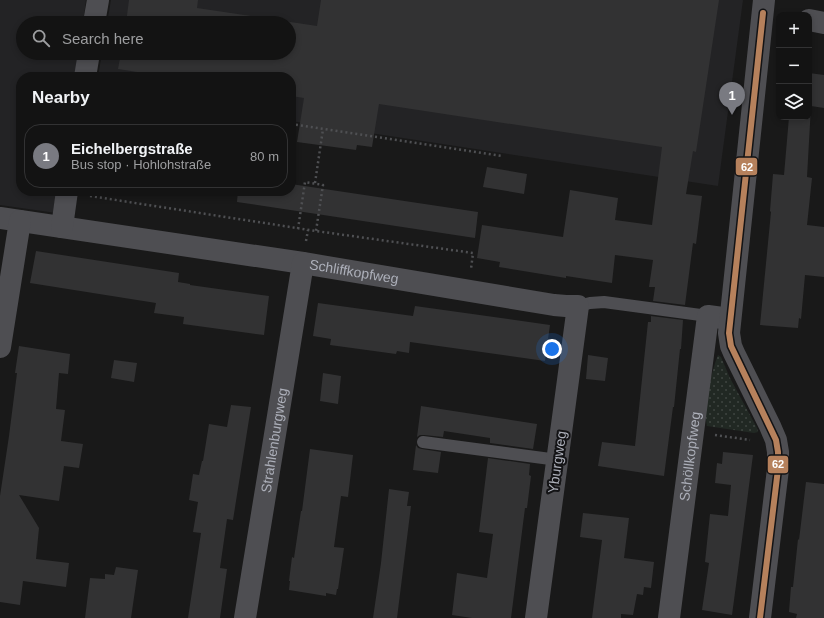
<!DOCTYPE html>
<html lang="en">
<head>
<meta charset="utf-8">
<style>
  body { margin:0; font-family:Helvetica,sans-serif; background:#202021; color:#f1f3f6 }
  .controls { position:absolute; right:12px; top:12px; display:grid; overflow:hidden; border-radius:8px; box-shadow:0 2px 6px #0003 }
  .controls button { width:36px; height:36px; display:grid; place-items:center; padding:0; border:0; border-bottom:1px solid #323233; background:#131313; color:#f1f3f6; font:20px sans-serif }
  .you { position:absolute; left:552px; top:349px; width:14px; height:14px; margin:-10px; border:3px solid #fff; border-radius:50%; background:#1a73e8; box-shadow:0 0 0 6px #1a73e833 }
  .badge { display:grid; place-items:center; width:26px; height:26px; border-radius:50%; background:#797a81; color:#fff; font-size:13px; font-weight:700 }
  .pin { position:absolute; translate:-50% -33px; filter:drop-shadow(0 1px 2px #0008) }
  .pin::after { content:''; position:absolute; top:21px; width:14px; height:12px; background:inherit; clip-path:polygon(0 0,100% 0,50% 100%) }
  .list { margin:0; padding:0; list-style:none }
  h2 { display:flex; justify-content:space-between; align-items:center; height:52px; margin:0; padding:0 16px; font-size:17px }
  h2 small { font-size:13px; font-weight:400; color:#9d9ea0 }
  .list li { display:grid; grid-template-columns:26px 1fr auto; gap:12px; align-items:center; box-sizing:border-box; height:64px; margin:0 8px 8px; padding:0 8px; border:1px solid #323233; border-radius:16px }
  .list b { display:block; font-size:15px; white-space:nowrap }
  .list p { margin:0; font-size:13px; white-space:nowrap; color:#9d9ea0 }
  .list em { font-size:13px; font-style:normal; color:#9d9ea0 }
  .icon { flex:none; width:22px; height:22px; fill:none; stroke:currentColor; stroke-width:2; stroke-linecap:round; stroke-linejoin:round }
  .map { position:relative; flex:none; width:824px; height:618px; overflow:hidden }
  .search { position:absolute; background:#131313; box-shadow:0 2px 6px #0003; left:16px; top:16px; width:280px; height:44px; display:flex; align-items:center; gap:10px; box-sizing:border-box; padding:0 14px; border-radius:22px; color:#9d9ea0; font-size:15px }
  .panel { position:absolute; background:#131313; box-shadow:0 2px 6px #0003; left:16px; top:72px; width:280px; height:124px; border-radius:16px }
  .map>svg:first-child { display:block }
  .built { fill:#232325 }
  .green { fill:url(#green-dots) }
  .building { fill:#323233 }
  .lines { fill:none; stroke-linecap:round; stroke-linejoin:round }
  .path { stroke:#4f5053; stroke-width:2.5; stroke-dasharray:2 3; stroke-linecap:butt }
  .service { stroke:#4e4e52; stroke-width:12 }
  .minor { stroke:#4e4e52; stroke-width:22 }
  .bus-1-casing { stroke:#131315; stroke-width:9 }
  .bus-1 { stroke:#b6815c; stroke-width:6 }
  .labels { text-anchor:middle; stroke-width:4; stroke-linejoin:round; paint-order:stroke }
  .street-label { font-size:14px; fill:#acafb9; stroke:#131315 }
  .line-badge { stroke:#131315; stroke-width:1.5 }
  .badge-label { font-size:11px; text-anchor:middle; font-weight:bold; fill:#fff }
</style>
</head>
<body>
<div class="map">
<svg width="824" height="618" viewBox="0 0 824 618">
  <defs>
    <pattern id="green-dots" width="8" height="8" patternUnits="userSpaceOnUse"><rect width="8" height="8" fill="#212823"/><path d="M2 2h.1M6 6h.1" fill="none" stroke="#3f4541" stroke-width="1.8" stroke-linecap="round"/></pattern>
  </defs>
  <rect width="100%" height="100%" fill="#191919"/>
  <path class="built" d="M 0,0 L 86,0 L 83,23 L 23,23 L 23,53 L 79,53 L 75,77 L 21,77 L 21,191 L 59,191 L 56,213 L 0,205 Z
    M 111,0 L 743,0 L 718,186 L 291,121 L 291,77 L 98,77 L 102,53 L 289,53 L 289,23 L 107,23 Z"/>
  <path class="green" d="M 718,355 L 721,357 L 730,378 L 757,428 L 758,432 L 754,433 L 707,426 C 703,409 711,372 718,355 Z"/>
  <path class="building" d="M 129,0 L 198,0 L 197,8 L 317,26 L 321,0 L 719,0 L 696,152 L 693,151 L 686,194 L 702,196 L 696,244 L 693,243 L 685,305 L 653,301 L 655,287 L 649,287 L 653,260 L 615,255 L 612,283 L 566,276 L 566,278 L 499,267 L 500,262 L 477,258 L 482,225 L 563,237 L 570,190 L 618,198 L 615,220 L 652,225 L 662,147 L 379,104 L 372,147 L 357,145 L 356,150 L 297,142 L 304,98 L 291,96 L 291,77 L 169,77 L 118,69 L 121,53 L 289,53 L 289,23 L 126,23 Z
    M 809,73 L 824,75 L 824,108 L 811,106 L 807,177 L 812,178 L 807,225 L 824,227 L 824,277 L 805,275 L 801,319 L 799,318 L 798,328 L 760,325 L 771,212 L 770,211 L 773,174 L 784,175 L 789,117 L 809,117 Z
    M 487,167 L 527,174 L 524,194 L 483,187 Z
    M 291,184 L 478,212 L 475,238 L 237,202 L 238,191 L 291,191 Z
    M 36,251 L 179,273 L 178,282 L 190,284 L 190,285 L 269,296 L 264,335 L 183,324 L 184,317 L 154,313 L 156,303 L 30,283 Z
    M 318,303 L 413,316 L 415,306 L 550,325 L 545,361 L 410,342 L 409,353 L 397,351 L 396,354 L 330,345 L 331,339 L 313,336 Z
    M 651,316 L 683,320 L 681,349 L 680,349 L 674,407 L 673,407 L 664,476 L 598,466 L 602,442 L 635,446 L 648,322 L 651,322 Z
    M 19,346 L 70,354 L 68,374 L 59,373 L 56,409 L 65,410 L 61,441 L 83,444 L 79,468 L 64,466 L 59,501 L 19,495 L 39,528 L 36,559 L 69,563 L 66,587 L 23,581 L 20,605 L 0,602 L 0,496 L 9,436 L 17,373 L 15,373 Z
    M 588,355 L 608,358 L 605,381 L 586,379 Z
    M 114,360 L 137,363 L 134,382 L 111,378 Z
    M 323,373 L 341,376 L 338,404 L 320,401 Z
    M 231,405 L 251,407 L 233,520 L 227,519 L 220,568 L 227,569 L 220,618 L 188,618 L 201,533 L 193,532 L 198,502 L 189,500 L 193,474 L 199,475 L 202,461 L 203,461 L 209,424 L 227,427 Z
    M 421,406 L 537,424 L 533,449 L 490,443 L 490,438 L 444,431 L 443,437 L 424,435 L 420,435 L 417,437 Z
    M 416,445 L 418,448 L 422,449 L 441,452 L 438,473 L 413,470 Z
    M 310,449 L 353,455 L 348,497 L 341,496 L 334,547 L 344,548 L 338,589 L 337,589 L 336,595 L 326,593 L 326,596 L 289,590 L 290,581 L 289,581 L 292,557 L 294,558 L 301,511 L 302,511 Z
    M 723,452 L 753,455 L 740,555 L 732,615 L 702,610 L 709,563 L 705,562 L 710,514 L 728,516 L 731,485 L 715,483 L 717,463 L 722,464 Z
    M 488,458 L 530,464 L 529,475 L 531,476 L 527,508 L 525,508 L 511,618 L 472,618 L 452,615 L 457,573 L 487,578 L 493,534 L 479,532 Z
    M 806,482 L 824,484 L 824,618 L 796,618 L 797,614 L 789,612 L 791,587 L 793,587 L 798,539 L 799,540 Z
    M 389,489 L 409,492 L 407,506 L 411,506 L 397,618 L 373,618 L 381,563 Z
    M 583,513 L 629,518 L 624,558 L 654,562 L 651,588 L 644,587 L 643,595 L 637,594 L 633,615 L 621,614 L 621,618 L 592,618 L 602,540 L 580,537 Z
    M 116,567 L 138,570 L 131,618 L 85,618 L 90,578 L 105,579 L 105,574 L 114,575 Z"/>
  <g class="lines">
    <path class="path" d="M 291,124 L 502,156
      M 315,183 L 323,129
      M 90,196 L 316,231 L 473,253 L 471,269
      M 298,229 L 305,182 L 323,185 L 316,231
      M 306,241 L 308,230
      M 715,435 L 750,440"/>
    <path class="service" d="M 578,306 L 590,303 L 604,302 L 708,316
      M 423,442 L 558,460"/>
    <g class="minor">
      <path d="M 809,20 L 824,23"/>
      <path d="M 94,23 L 98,0"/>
      <path d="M 85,77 L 89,53"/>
      <path id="s1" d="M 0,218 L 303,263 L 554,305 L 566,306 L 578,306 L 536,618"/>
      <path d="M 62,227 L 67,191"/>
      <path d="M 0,347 L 20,221"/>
      <path id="s2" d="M 245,618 L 303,263"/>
      <path id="s3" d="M 669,618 L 708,316 L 730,319"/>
      <path d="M 760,618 L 778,469 L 778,452 L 776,440 L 770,426 L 734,353 L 731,346 L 729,333 L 764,0"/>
    </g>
    <defs>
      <path id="bus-1" d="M 760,618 L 778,469 L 778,452 L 776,440 L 731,346 L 729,333 L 763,13"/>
    </defs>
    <use href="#bus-1" class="bus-1-casing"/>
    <use href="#bus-1" class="bus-1"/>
  </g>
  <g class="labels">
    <g class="street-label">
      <text dy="5" stroke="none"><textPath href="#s1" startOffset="358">Schliffkopfweg</textPath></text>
      <text dy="5" stroke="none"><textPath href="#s2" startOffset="180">Strahlenburgweg</textPath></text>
      <text dy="5" stroke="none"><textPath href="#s3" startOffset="163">Schöllkopfweg</textPath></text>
      <text transform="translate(557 462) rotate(-82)" y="5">Yburgweg</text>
    </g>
  </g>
  <g class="line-badge">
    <rect x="735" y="157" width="23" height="19" rx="4" fill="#b6815c"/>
    <rect x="767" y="455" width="22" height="19" rx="4" fill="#b6815c"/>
  </g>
  <g class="badge-label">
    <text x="747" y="171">62</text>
    <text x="778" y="468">62</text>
  </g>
</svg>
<div class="controls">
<button>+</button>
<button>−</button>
<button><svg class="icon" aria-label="layers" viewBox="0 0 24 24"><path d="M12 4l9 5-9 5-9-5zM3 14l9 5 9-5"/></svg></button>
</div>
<div class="you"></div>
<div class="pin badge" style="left:732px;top:115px">1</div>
<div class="search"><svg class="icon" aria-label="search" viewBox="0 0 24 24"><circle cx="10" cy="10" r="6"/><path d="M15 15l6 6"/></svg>Search here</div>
<section class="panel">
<h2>Nearby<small></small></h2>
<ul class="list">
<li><span class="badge">1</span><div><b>Eichelbergstraße</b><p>Bus stop · Hohlohstraße</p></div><em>80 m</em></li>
</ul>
</section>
</div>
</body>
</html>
